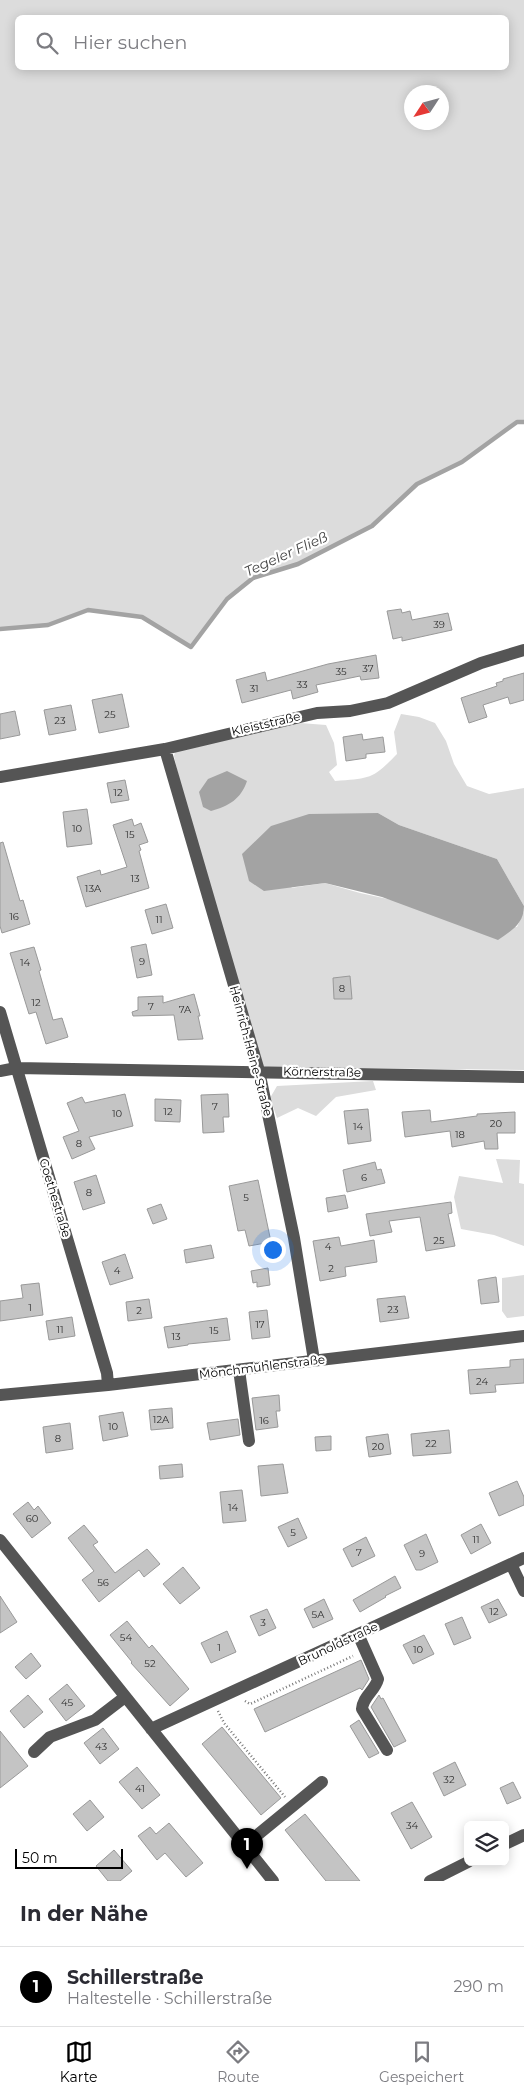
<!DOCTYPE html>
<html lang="de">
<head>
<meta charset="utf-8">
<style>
  body { margin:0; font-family:Montserrat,sans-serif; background:#f7f7f7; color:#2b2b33 }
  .controls { position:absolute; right:15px; bottom:15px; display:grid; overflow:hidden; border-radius:8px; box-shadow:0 2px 12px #0003 }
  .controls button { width:45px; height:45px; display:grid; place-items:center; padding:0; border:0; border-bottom:1px solid #e1e1e2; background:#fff; color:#2b2b33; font:25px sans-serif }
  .compass { position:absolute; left:404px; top:85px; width:45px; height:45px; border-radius:50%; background:#fff; box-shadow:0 2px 12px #0003; rotate:234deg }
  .scale { position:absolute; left:15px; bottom:12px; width:108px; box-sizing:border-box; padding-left:5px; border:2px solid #000; border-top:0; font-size:14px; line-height:18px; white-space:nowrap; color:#000; -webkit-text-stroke:4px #fff; paint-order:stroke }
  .you { position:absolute; left:272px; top:1249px; width:18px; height:18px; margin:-12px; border:4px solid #fff; border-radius:50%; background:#1a73e8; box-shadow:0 0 0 8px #1a73e833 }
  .badge { display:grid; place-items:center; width:32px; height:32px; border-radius:50%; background:#000; color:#fff; font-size:16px; font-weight:700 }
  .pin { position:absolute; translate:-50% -41px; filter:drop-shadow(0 1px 2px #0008) }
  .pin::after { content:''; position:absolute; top:26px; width:18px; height:15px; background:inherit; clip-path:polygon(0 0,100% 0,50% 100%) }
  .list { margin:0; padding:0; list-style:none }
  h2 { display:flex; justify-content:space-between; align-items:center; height:65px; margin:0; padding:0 20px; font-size:21px }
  h2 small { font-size:16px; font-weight:400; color:#7c7c81 }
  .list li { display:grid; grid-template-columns:32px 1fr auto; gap:15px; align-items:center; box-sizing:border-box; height:80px; padding:0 20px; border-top:1px solid #e1e1e2 }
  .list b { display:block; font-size:19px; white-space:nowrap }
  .list p { margin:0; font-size:16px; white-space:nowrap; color:#7c7c81 }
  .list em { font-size:16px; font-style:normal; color:#7c7c81 }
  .icon { flex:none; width:28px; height:28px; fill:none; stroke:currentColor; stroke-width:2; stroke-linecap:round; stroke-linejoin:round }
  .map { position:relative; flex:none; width:524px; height:1881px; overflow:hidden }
  .search { position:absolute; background:#fff; box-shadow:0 2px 12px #0003; left:15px; right:15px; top:15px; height:55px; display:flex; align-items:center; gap:12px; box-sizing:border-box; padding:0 18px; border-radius:8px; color:#7c7c81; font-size:19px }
  .sheet { height:145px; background:#fff }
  nav { display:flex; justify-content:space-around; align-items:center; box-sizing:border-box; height:70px; border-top:1px solid #e1e1e2; background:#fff; font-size:14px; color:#7c7c81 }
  nav a { display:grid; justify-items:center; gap:2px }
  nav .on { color:#000 }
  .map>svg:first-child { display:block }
  .green { fill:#dcdcdc; fill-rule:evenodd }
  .water { fill:#a3a3a3 }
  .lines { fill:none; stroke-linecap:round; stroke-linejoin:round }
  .stream { stroke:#a3a3a3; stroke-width:4.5 }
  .building { fill:#c4c4c4; stroke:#999 }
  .path { stroke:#777; stroke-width:2.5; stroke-dasharray:1 2.5; stroke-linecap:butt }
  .minor { stroke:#555; stroke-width:12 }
  .labels { text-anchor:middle; stroke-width:4.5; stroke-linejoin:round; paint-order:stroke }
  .number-label { font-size:10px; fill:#313131 }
  .street-label { font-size:12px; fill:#000; stroke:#fff }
  .water-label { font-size:14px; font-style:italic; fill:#444; stroke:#fff }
</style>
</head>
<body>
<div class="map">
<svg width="524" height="1881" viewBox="0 0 524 1881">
  <rect width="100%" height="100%" fill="#fff"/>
  <path class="green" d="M 0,0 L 524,0 L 524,422 L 517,422 L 462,462 L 417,484 L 372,526 L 298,564 L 253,578 L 227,599 L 191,647 L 142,617 L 88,610 L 48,625 L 0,629 ZM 18,18 L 506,18 L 506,68 L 18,68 ZM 442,92 L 442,122 L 412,122 L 412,92 Z
    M 401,714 L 419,717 L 435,723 L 446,741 L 454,764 L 467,786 L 489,794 L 524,788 L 524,906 L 497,859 L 399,825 L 378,813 L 291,888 L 325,883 L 360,893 L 517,927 L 524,911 L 524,1070 L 262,1067 L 185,805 L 174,756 L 176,747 L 300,723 L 326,725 L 334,743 L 337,765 L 329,772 L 335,781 C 370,778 372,780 397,754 L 394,732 Z
    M 373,1081 L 376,1090 L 336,1097 L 316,1116 L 298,1108 L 277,1118 L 270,1098 L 277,1086 Z
    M 496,1159 L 520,1160 L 519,1183 L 524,1184 L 524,1246 L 494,1235 L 461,1229 L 454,1197 L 459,1176 L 503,1183 Z
    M 524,1275 L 524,1316 L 507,1318 L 502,1311 L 502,1278 Z"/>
  <path class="water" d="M 227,771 L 247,781 C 241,799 229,806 211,811 L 203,807 L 199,792 L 208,779 Z
    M 378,813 L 399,825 L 497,859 L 524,906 C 524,924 511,931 498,940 L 382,897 L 325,883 L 264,891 L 249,881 L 242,854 L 271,826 L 309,814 Z"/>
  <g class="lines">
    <path class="stream" d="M 0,629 L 48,625 L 88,610 L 142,617 L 191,647 L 227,599 L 253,578 L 298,564 L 372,526 L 417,484 L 462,462 L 517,422 L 524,422"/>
  </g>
  <path class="building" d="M 401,609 L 402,613 L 410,611 L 412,620 L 448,613 L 452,630 L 402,641 L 402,637 L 393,639 L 387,611 Z
    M 376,655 L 379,678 L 361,680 L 360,676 L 316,685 L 318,692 L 293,699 L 291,690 L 242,703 L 236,680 L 265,672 L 267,681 L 328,664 Z
    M 524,673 L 524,700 L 510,704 L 508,697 L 483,705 L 487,717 L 469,723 L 461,698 L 497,686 L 496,683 L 503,681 L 503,679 Z
    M 122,694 L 129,727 L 99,733 L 92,700 Z
    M 71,705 L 76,730 L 49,735 L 44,710 Z
    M 15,711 L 20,735 L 0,739 L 0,714 Z
    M 362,734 L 363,740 L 383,737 L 385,752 L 366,754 L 366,758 L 346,761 L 343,737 Z
    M 125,780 L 129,800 L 111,803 L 107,783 Z
    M 87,809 L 92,844 L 67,847 L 63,812 Z
    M 132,819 L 134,826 L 141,823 L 148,842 L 139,845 L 141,850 L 139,851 L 149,888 L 86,907 L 77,877 L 100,870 L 101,875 L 127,867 L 113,825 Z
    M 3,842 L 20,901 L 23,900 L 30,924 L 2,933 L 0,926 L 0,843 Z
    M 166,904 L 173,928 L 152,934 L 145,910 Z
    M 146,944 L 152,975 L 137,978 L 131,947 Z
    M 34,947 L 41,970 L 39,971 L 53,1020 L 62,1018 L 68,1037 L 46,1044 L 36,1012 L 29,1014 L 10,953 Z
    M 350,976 L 352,999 L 334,999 L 333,978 Z
    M 194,994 L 200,1016 L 198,1016 L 203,1039 L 178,1040 L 174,1015 L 133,1016 L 132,1012 L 138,1010 L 138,997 L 163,996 L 163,1003 Z
    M 125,1094 L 133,1126 L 89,1137 L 95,1149 L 72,1159 L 63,1137 L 79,1131 L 67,1103 L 82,1097 L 85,1103 Z
    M 228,1094 L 229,1117 L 223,1117 L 224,1132 L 203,1133 L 201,1095 Z
    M 155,1099 L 181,1100 L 180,1122 L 155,1121 Z
    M 368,1109 L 371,1141 L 348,1144 L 344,1111 Z
    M 430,1110 L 431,1122 L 477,1116 L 477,1114 L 515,1112 L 515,1133 L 497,1133 L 498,1149 L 485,1149 L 484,1141 L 452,1147 L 450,1131 L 405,1137 L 402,1112 Z
    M 375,1162 L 377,1170 L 381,1169 L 385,1183 L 347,1192 L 343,1170 Z
    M 96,1175 L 105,1203 L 83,1210 L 74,1182 Z
    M 258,1180 L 271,1242 L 249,1246 L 245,1230 L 238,1231 L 229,1186 Z
    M 345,1195 L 348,1208 L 328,1212 L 326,1198 Z
    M 451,1202 L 452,1213 L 448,1214 L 455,1246 L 426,1251 L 420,1217 L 389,1221 L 392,1232 L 370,1236 L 366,1214 Z
    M 161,1204 L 167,1219 L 153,1224 L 147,1209 Z
    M 339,1237 L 341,1246 L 374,1240 L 377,1262 L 345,1267 L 346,1276 L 320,1281 L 313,1241 Z
    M 211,1245 L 214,1258 L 186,1263 L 184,1250 Z
    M 125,1254 L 133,1278 L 110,1285 L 102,1262 Z
    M 268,1268 L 270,1285 L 257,1287 L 257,1282 L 253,1283 L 251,1271 Z
    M 496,1277 L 499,1302 L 481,1304 L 478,1280 Z
    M 39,1283 L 43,1315 L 0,1321 L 0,1301 L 23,1298 L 21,1285 Z
    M 405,1296 L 409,1318 L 380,1322 L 377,1299 Z
    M 149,1299 L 152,1318 L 128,1321 L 126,1302 Z
    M 267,1310 L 270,1337 L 252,1339 L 249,1312 Z
    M 72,1317 L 75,1336 L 49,1340 L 46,1321 Z
    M 227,1318 L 230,1340 L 188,1344 L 188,1345 L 168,1348 L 164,1327 Z
    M 524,1359 L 524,1383 L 495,1385 L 496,1392 L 470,1394 L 468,1370 L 510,1367 L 510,1360 Z
    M 279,1395 L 280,1411 L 276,1411 L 278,1427 L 256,1430 L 252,1398 Z
    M 172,1408 L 173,1428 L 151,1430 L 149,1410 Z
    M 123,1412 L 128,1436 L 103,1441 L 99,1416 Z
    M 238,1419 L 240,1435 L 210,1440 L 207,1423 Z
    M 70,1423 L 73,1449 L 46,1453 L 43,1427 Z
    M 449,1430 L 451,1453 L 413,1456 L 411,1434 Z
    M 388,1434 L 391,1454 L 369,1457 L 366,1437 Z
    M 331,1436 L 331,1450 L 316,1451 L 315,1437 Z
    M 182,1464 L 183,1477 L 160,1479 L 159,1466 Z
    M 283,1464 L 288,1493 L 261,1496 L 258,1466 Z
    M 517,1481 L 524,1497 L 524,1505 L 499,1516 L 489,1493 Z
    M 242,1490 L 246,1521 L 223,1523 L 220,1492 Z
    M 28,1502 L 34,1510 L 38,1506 L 51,1523 L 32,1538 L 13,1514 Z
    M 298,1518 L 307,1538 L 288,1547 L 278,1527 Z
    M 481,1524 L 491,1543 L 471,1554 L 461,1535 Z
    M 84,1525 L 98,1542 L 93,1545 L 115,1573 L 147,1549 L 160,1564 L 144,1577 L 139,1570 L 99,1602 L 82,1580 L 94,1571 L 68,1538 Z
    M 426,1534 L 438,1562 L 421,1570 L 416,1570 L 404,1545 Z
    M 366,1537 L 375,1556 L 352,1567 L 343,1549 Z
    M 183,1567 L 200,1588 L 180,1604 L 163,1584 Z
    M 395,1576 L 401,1588 L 385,1596 L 386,1597 L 360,1612 L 353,1600 Z
    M 0,1596 L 17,1622 L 0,1633 Z
    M 324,1599 L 333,1619 L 313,1628 L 304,1609 Z
    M 498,1599 L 507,1615 L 489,1623 L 481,1607 Z
    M 267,1609 L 276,1628 L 259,1636 L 250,1616 Z
    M 462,1617 L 471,1638 L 454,1645 L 445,1624 Z
    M 127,1621 L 149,1648 L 152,1645 L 189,1689 L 170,1706 L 131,1663 L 132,1662 L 110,1635 Z
    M 227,1631 L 236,1652 L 211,1663 L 201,1643 Z
    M 424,1635 L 434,1654 L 413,1664 L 403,1645 Z
    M 31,1653 L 41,1666 L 26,1679 L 15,1667 Z
    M 361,1660 L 369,1679 L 362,1690 L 360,1688 L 265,1732 L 254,1709 Z
    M 67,1684 L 85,1706 L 66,1721 L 49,1699 Z
    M 28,1695 L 43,1712 L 24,1728 L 10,1711 Z
    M 379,1695 L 381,1699 L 383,1698 L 406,1741 L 394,1747 L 371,1707 Z
    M 359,1720 L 379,1753 L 369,1758 L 350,1726 Z
    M 222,1727 L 281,1798 L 261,1815 L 202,1744 Z
    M 103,1728 L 119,1749 L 100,1764 L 84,1743 Z
    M 0,1731 L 28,1766 L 0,1788 Z
    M 455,1762 L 466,1785 L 444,1796 L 433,1773 Z
    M 137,1767 L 160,1795 L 142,1809 L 119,1782 Z
    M 513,1782 L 521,1798 L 507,1804 L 500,1788 Z
    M 90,1800 L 104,1817 L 87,1831 L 73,1814 Z
    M 412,1802 L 432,1837 L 411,1849 L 391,1813 Z
    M 305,1814 L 360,1881 L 326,1881 L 285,1830 Z
    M 169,1823 L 203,1863 L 186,1877 L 165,1853 L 157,1860 L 138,1836 L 150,1827 L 156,1834 Z
    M 114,1850 L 132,1871 L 120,1881 L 108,1881 L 96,1866 Z"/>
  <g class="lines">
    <path class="path" d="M 245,1701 L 250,1704 L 353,1656
      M 218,1711 L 224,1723 L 285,1797"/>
    <path class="minor" d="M 165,749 L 259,1071 L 294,1238 L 314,1360
      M 0,777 L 165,749 L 317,713 L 350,711 L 388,703 L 481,663 L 524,650
      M 0,1012 L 107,1373 L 108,1385
      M 0,1071 L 16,1068 L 524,1077
      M 239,1370 L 249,1441
      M 0,1395 L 108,1385 L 524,1336
      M 0,1540 L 273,1881
      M 511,1564 L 524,1591
      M 358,1634 L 378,1679 C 375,1691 363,1696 362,1709 L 387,1750
      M 151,1729 L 524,1558
      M 34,1752 L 50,1737 L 95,1720 L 125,1697
      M 505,1844 L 524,1835
      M 244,1846 L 322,1782
      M 430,1881 L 468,1862"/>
  </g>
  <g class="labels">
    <g class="number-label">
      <text x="439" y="628">39</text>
      <text x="368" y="672">37</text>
      <text x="341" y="675">35</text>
      <text x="302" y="688">33</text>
      <text x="254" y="692">31</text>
      <text x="110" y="718">25</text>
      <text x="60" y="724">23</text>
      <text x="118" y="796">12</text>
      <text x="77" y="832">10</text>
      <text x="130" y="838">15</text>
      <text x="135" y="882">13</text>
      <text x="93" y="892">13A</text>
      <text x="14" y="920">16</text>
      <text x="159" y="923">11</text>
      <text x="142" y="965">9</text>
      <text x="25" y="966">14</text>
      <text x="342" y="992">8</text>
      <text x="36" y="1006">12</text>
      <text x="151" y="1010">7</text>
      <text x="185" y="1013">7A</text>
      <text x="215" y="1110">7</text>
      <text x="168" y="1115">12</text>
      <text x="117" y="1117">10</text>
      <text x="496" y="1127">20</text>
      <text x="358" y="1130">14</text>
      <text x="460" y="1138">18</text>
      <text x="79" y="1147">8</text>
      <text x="364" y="1181">6</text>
      <text x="89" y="1196">8</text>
      <text x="246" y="1201">5</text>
      <text x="439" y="1244">25</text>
      <text x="328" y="1250">4</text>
      <text x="331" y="1272">2</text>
      <text x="117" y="1274">4</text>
      <text x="30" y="1311">1</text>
      <text x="393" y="1313">23</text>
      <text x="139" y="1314">2</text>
      <text x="260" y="1328">17</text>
      <text x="60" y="1333">11</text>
      <text x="214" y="1334">15</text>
      <text x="176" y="1340">13</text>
      <text x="482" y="1385">24</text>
      <text x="161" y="1423">12A</text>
      <text x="264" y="1424">16</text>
      <text x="113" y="1430">10</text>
      <text x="58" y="1442">8</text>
      <text x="431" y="1447">22</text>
      <text x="378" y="1450">20</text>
      <text x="233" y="1511">14</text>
      <text x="32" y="1522">60</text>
      <text x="293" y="1536">5</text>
      <text x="476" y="1543">11</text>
      <text x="359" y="1556">7</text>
      <text x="422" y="1557">9</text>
      <text x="103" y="1586">56</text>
      <text x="494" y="1615">12</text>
      <text x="318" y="1618">5A</text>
      <text x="263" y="1626">3</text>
      <text x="126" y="1641">54</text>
      <text x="219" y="1651">1</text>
      <text x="418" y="1653">10</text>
      <text x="150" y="1667">52</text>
      <text x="67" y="1706">45</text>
      <text x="101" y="1750">43</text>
      <text x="449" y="1783">32</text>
      <text x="140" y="1792">41</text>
      <text x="412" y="1829">34</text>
    </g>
    <g class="street-label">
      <text transform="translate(266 724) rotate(-13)" y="4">Kleiststraße</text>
      <text transform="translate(251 1051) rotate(75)" y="4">Heinrich-Heine-Straße</text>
      <text transform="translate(322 1072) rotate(1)" y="4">Körnerstraße</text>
      <text transform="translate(55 1198) rotate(73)" y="4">Goethestraße</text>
      <text transform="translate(262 1367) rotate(-7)" y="4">Mönchmühlenstraße</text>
      <text transform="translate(338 1644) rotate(-25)" y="4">Brunoldstraße</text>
    </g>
    <g class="water-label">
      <text transform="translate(286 554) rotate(-24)" y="5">Tegeler Fließ</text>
    </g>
  </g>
</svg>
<div class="controls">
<button><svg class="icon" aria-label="layers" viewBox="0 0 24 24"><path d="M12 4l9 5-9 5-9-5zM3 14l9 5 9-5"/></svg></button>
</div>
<svg class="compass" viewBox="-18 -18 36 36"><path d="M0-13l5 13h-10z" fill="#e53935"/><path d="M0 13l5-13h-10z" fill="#7c7c81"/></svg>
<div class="scale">50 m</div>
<div class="you"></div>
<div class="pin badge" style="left:247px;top:1869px">1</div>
<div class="search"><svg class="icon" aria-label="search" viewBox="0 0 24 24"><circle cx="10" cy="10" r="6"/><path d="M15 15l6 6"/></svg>Hier suchen</div>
</div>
<section class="sheet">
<h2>In der Nähe<small></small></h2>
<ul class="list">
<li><span class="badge">1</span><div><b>Schillerstraße</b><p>Haltestelle · Schillerstraße</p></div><em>290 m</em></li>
</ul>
</section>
<nav>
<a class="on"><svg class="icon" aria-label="map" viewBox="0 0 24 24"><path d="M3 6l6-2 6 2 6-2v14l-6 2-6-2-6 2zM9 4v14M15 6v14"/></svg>Karte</a>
<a><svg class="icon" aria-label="directions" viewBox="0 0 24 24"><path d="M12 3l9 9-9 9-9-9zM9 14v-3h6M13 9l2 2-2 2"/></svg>Route</a>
<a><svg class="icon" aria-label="saved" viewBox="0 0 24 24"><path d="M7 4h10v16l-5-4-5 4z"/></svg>Gespeichert</a>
</nav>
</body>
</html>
